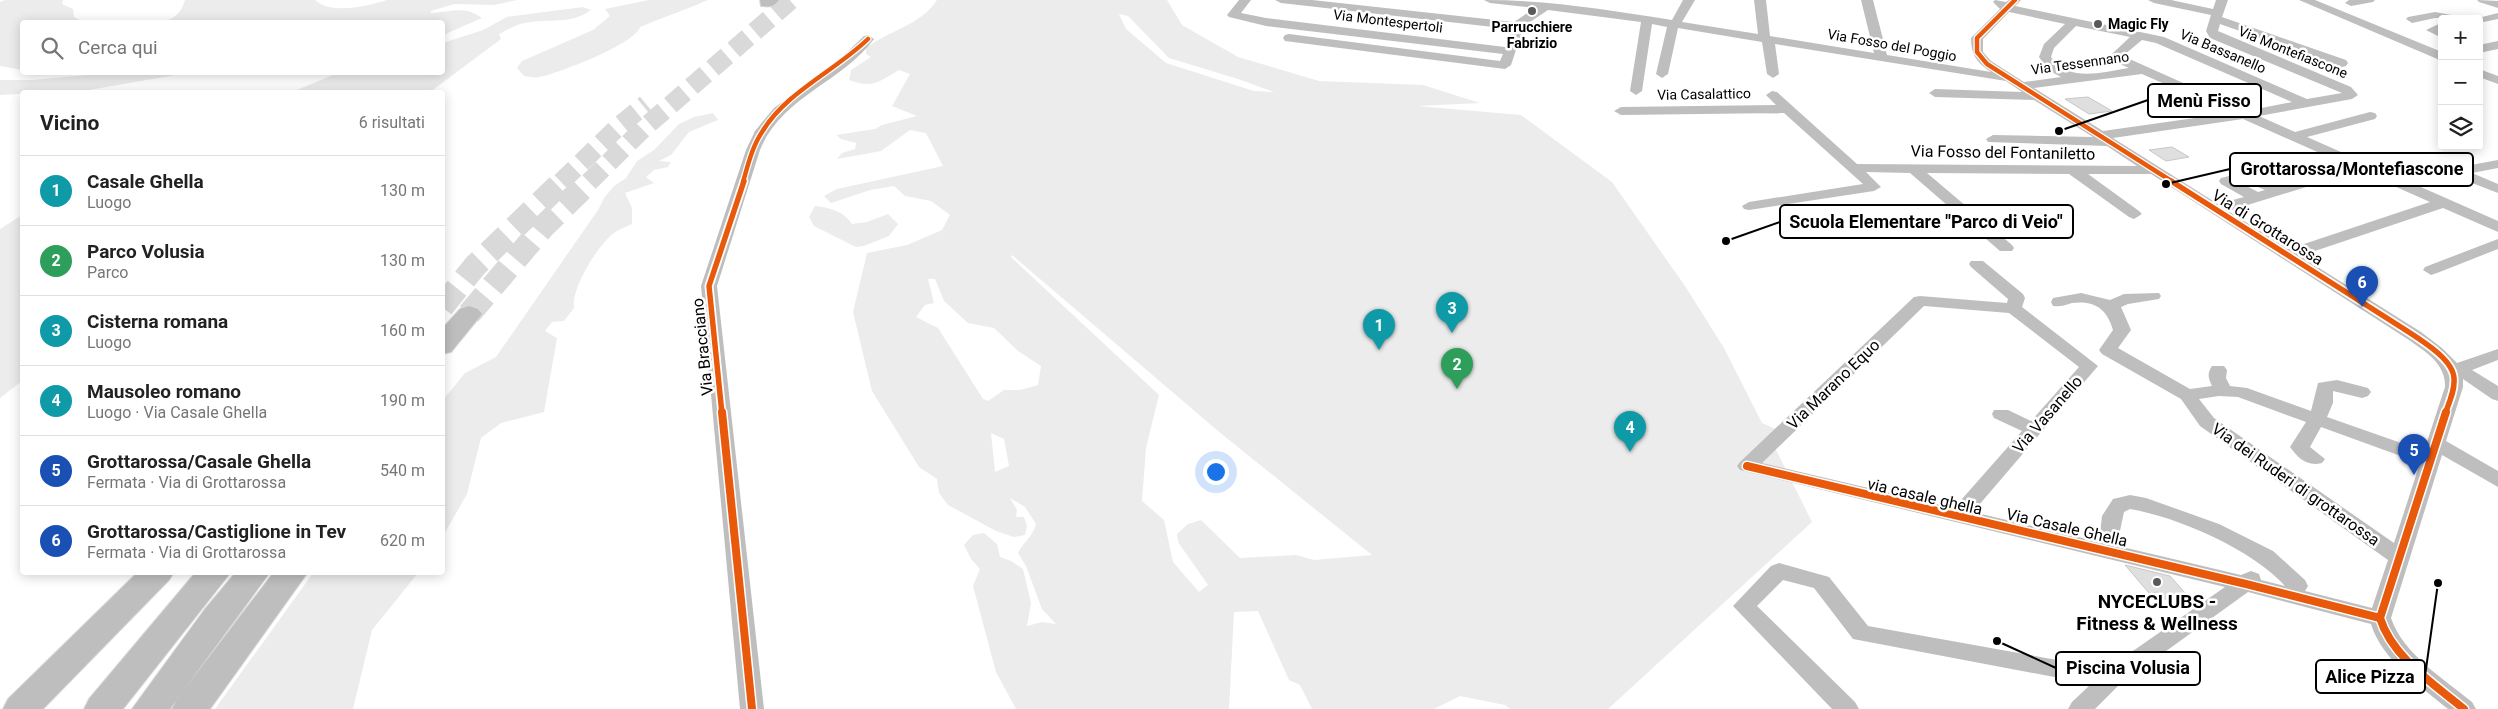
<!DOCTYPE html>
<html lang="it">
<head>
<meta charset="utf-8">
<style>
  body { margin:0; font-family:Roboto,sans-serif; background:#f2f2f2; color:#222 }
  .controls { position:absolute; right:15px; top:15px; display:grid; overflow:hidden; border-radius:5px; box-shadow:0 2px 12px #0003 }
  .controls button { width:45px; height:45px; display:grid; place-items:center; padding:0; border:0; border-bottom:1px solid #e0e0e0; background:#fff; color:#222; font:25px sans-serif }
  .you { position:absolute; left:1215px; top:471px; width:18px; height:18px; margin:-12px; border:4px solid #fff; border-radius:50%; background:#1a73e8; box-shadow:0 0 0 8px #1a73e833 }
  .badge { display:grid; place-items:center; width:32px; height:32px; border-radius:50%; background:#b45309; color:#fff; font-size:16px; font-weight:700 }
  .pin { position:absolute; translate:-50% -41px; filter:drop-shadow(0 1px 2px #0008) }
  .pin::after { content:''; position:absolute; top:26px; width:18px; height:15px; background:inherit; clip-path:polygon(0 0,100% 0,50% 100%) }
  .list { margin:0; padding:0; list-style:none }
  h2 { display:flex; justify-content:space-between; align-items:center; height:65px; margin:0; padding:0 20px; font-size:21px }
  h2 small { font-size:16px; font-weight:400; color:#767676 }
  .list li { display:grid; grid-template-columns:32px 1fr auto; gap:15px; align-items:center; box-sizing:border-box; height:70px; padding:0 20px; border-top:1px solid #e0e0e0 }
  .list b { display:block; font-size:19px; white-space:nowrap }
  .list p { margin:0; font-size:16px; white-space:nowrap; color:#767676 }
  .list em { font-size:16px; font-style:normal; color:#767676 }
  .icon { flex:none; width:28px; height:28px; fill:none; stroke:currentColor; stroke-width:2; stroke-linecap:round; stroke-linejoin:round }
  .map { position:relative; flex:none; width:2498px; height:709px; overflow:hidden }
  .search { position:absolute; background:#fff; box-shadow:0 2px 12px #0003; left:20px; top:20px; width:425px; height:55px; display:flex; align-items:center; gap:12px; box-sizing:border-box; padding:0 18px; border-radius:5px; color:#767676; font-size:19px }
  .panel { position:absolute; background:#fff; box-shadow:0 2px 12px #0003; left:20px; top:90px; width:425px; height:485px; border-radius:5px }
  .map>svg:first-child { display:block }
  .green { fill:#ececec; fill-rule:evenodd }
  .building { fill:#dfdfdf; stroke:#c7c7c7 }
  .lines { fill:none; stroke-linecap:round; stroke-linejoin:round }
  .highway-tunnel-far1 { stroke:#d9d9d9; stroke-width:19; stroke-dasharray:19 9; stroke-linecap:butt }
  .highway-tunnel { stroke:#d9d9d9; stroke-width:24; stroke-dasharray:24 12; stroke-linecap:butt }
  .highway-casing { stroke:#dbdbdb; stroke-width:2 }
  .minor { fill:#bebebe; fill-rule:evenodd }
  .highway { fill:#bebebe; fill-rule:evenodd }
  .cycleway-far2-casing { stroke:#fff; stroke-width:7 }
  .cycleway-far1-casing { stroke:#fff; stroke-width:9 }
  .cycleway-casing { stroke:#fff; stroke-width:11 }
  .cycleway-far2 { stroke:#e8590c; stroke-width:4.5 }
  .cycleway-far1 { stroke:#e8590c; stroke-width:5.5 }
  .cycleway { stroke:#e8590c; stroke-width:8 }
  .poi-dot { fill:#595959; stroke:#fff; stroke-width:2 }
  .labels { text-anchor:middle; stroke-width:5; stroke-linejoin:round; paint-order:stroke }
  .far-street-label { font-size:14px; fill:#000; stroke:#fff }
  .far-poi-label { font-size:14px; font-weight:bold; fill:#000; stroke:#fff; text-anchor:start }
  .street-label { font-size:16px; fill:#000; stroke:#fff }
  .near-poi-label { font-size:19px; font-weight:bold; fill:#000; stroke:#fff }
  .leader { fill:none; stroke:#000; stroke-width:2 }
  .callout-dot { fill:#000; stroke:#fff; stroke-width:2 }
  .callout { fill:#fff; stroke:#000; stroke-width:2 }
  .callout-label { font-size:18px; text-anchor:middle; font-weight:bold; fill:#000 }
</style>
</head>
<body>
<div class="map">
<svg width="2498" height="709" viewBox="0 0 2498 709">
  <rect width="100%" height="100%" fill="#fff"/>
  <path class="green" d="M 5,0 L 63,0 L 62,4 L 73,9 L 74,17 L 83,22 L 22,22 L 22,70 L 0,66 L 0,2 Z
    M 185,0 L 315,0 C 331,15 368,6 387,0 L 517,0 L 494,5 L 454,4 L 431,11 L 431,13 C 451,12 464,5 482,18 L 443,35 L 442,22 L 161,22 C 175,19 181,13 185,0 Z
    M 649,0 L 708,0 C 686,10 663,17 640,27 C 635,44 559,73 540,77 C 535,78 530,77 524,76 L 517,68 L 522,61 L 593,30 L 610,16 L 605,9 Z
    M 937,0 L 1167,0 L 1182,25 L 1238,57 L 1319,81 L 1423,85 L 1480,103 L 1417,106 L 1521,115 L 1612,182 L 1685,286 L 1724,348 L 1762,423 L 1782,432 L 1772,442 L 1812,522 L 1608,709 L 1510,709 L 1505,705 L 1460,696 L 1434,709 L 1312,709 L 1300,685 L 1289,680 L 1258,611 L 1234,612 L 1229,709 L 1016,709 L 996,672 L 973,586 L 980,569 L 971,559 L 964,545 L 973,535 L 984,533 L 997,544 L 1000,557 L 1011,561 L 1023,569 L 1031,603 L 1027,626 L 1042,622 L 1056,624 L 1042,609 L 1026,566 L 1018,553 C 1023,542 1033,537 1036,524 L 1025,507 L 1010,498 L 1017,510 L 1016,517 L 1024,517 L 1027,526 L 1025,535 L 1014,537 L 996,531 L 948,505 L 939,493 L 937,479 L 919,467 L 872,391 L 853,312 L 867,253 L 907,245 L 942,230 L 950,215 L 931,201 L 905,196 L 894,186 L 870,190 L 831,203 L 824,196 L 837,189 L 943,166 L 926,133 L 910,130 L 881,151 L 837,159 L 842,153 L 855,149 L 856,143 L 841,139 L 836,135 L 875,129 L 882,125 L 917,116 L 892,106 L 910,74 L 899,70 C 879,82 872,89 849,80 L 851,70 L 871,57 L 866,54 L 866,48 C 888,31 921,25 937,0 ZM 1119,14 L 1128,16 L 1169,58 L 1238,79 L 1274,92 L 1254,91 L 1166,63 L 1126,29 ZM 1012,255 L 1218,431 L 1372,555 L 1314,560 L 1296,555 L 1240,558 L 1201,520 L 1188,524 L 1177,534 L 1178,542 L 1208,585 L 1199,592 L 1173,562 L 1164,520 L 1142,501 L 1146,448 L 1159,395 L 1011,257 ZM 928,279 L 935,279 L 944,301 L 968,323 L 994,328 L 1018,351 L 1041,366 L 1038,385 L 1020,390 L 1004,390 L 988,401 L 983,399 L 938,328 L 916,317 L 925,305 L 934,303 ZM 991,433 L 1004,439 L 1009,466 L 995,472 Z
    M 583,7 L 591,10 C 571,25 549,18 525,23 C 517,24 507,30 499,34 L 501,39 L 430,92 L 292,92 L 338,73 L 442,72 L 443,43 L 483,30 L 507,17 Z
    M 112,73 L 187,73 L 89,90 L 0,95 L 0,80 L 32,80 Z
    M 713,113 L 718,120 L 689,132 L 671,155 L 659,161 L 671,162 L 668,167 L 654,170 L 646,177 L 654,183 L 625,193 L 632,208 L 632,224 C 626,227 619,229 614,233 C 598,245 571,288 574,308 L 564,321 L 552,322 L 545,331 L 557,338 L 544,412 L 501,423 L 481,438 L 467,494 L 443,536 L 443,400 L 465,373 L 496,357 L 598,210 L 604,198 L 614,186 L 626,178 L 637,161 L 654,150 L 679,124 L 694,117 Z
    M 815,206 C 831,208 843,211 852,224 L 867,222 L 888,214 L 898,224 L 889,236 L 864,246 L 856,247 L 814,226 L 809,217 Z
    M 22,215 L 22,381 L 0,398 L 0,229 Z
    M 313,573 L 418,573 L 372,630 L 353,709 L 215,709 Z"/>
  <path class="building" d="M 2088,97 L 2112,111 L 2089,114 L 2065,99 Z
    M 2172,147 L 2189,157 L 2166,161 L 2149,150 Z
    M 2125,565 L 2170,576 L 2193,602 L 2177,603 L 2174,599 L 2164,599 L 2158,592 L 2149,593 Z"/>
  <g class="lines">
    <path class="highway-tunnel-far1" d="M 561,182 L 619,126 L 646,104
      M 589,182 L 644,128 L 791,0"/>
    <path class="highway-tunnel" d="M 442,307 L 475,266 L 563,181
      M 469,314 L 543,227 L 590,181"/>
    <defs>
      <path id="highway" d="M 760,0 L 779,0 C 774,7 769,7 761,6 Z
        M 469,306 L 478,309 L 482,314 L 451,352 L 442,354 L 442,329 L 460,309 Z
        M 138,572 L 174,572 L 169,580 L 43,709 L 3,709 L 8,699 Z
        M 196,572 L 231,572 L 123,709 L 84,709 L 89,699 Z
        M 236,572 L 270,572 L 170,709 L 132,709 L 205,609 Z
        M 274,572 L 308,572 L 210,709 L 172,709 L 177,699 Z"/>
    </defs>
    <use href="#highway" class="highway-casing"/>
    <path class="minor" d="M 1239,0 L 1251,0 L 1241,13 L 1266,18 L 1505,47 L 1511,29 L 1281,3 L 1275,0 L 1312,0 L 1514,22 L 1535,8 L 1490,3 L 1484,0 C 1548,0 1609,10 1672,20 L 1683,0 L 1695,0 L 1682,22 L 1758,34 L 1754,0 L 1766,0 L 1770,36 L 1874,53 L 1861,0 L 1873,0 L 1887,55 L 1991,72 C 1977,63 1971,55 1971,38 L 2000,9 L 1993,2 L 1995,0 L 2006,2 L 2009,0 L 2021,0 L 2015,6 L 2164,37 L 2307,99 L 2342,93 L 2210,38 L 2206,31 L 2211,15 L 2154,3 L 2148,0 L 2171,0 L 2213,9 L 2216,0 L 2228,0 L 2222,17 L 2346,60 L 2348,63 L 2346,66 L 2342,67 L 2220,24 L 2218,31 L 2351,87 L 2358,95 L 2352,99 L 2259,116 L 2295,132 L 2370,112 L 2375,113 L 2377,116 L 2375,119 L 2307,137 L 2400,178 L 2498,160 L 2498,168 L 2472,173 L 2498,184 L 2498,193 L 2454,176 L 2414,184 L 2498,221 L 2498,232 L 2443,208 L 2300,256 L 2421,332 L 2442,348 L 2457,363 L 2498,349 L 2498,360 L 2472,370 L 2498,386 L 2498,401 L 2492,399 L 2463,379 L 2463,387 L 2446,441 L 2498,471 L 2498,487 L 2442,455 L 2391,618 C 2403,654 2444,679 2472,702 L 2476,709 L 2448,709 C 2420,686 2382,660 2371,624 L 2248,592 L 2119,685 L 2095,709 L 2068,709 L 2072,702 L 2091,684 L 1853,639 L 1814,588 L 1783,580 L 1757,606 L 1855,702 L 1859,709 L 1832,709 L 1733,606 L 1771,566 L 1779,563 L 1829,577 L 1868,626 L 2107,669 L 2225,587 L 1740,470 L 1737,466 L 1740,462 L 1914,297 L 1920,296 L 2007,303 L 2008,299 L 1971,267 L 1969,264 L 1971,261 L 1983,261 L 2023,294 L 2025,298 L 2022,307 L 2098,366 L 1973,512 L 2099,542 L 2102,516 L 2113,499 L 2130,495 L 2146,498 L 2219,524 L 2273,551 L 2305,580 L 2308,586 L 2305,591 L 2372,608 L 2388,560 L 2200,426 L 2181,399 L 2102,354 L 2099,350 L 2113,330 C 2107,309 2095,300 2072,303 C 2065,305 2061,307 2053,306 L 2051,302 L 2053,298 L 2081,293 L 2110,300 L 2124,294 L 2159,293 L 2161,296 L 2159,299 L 2128,304 L 2121,307 L 2131,330 L 2118,348 L 2190,389 L 2212,386 C 2208,378 2207,373 2212,366 L 2224,366 L 2227,370 L 2226,378 L 2230,386 L 2247,388 L 2311,411 L 2318,383 L 2337,380 L 2368,388 L 2371,392 L 2368,396 L 2362,398 L 2333,391 L 2333,403 L 2327,417 L 2424,451 L 2445,387 C 2446,364 2426,352 2409,340 L 2151,174 L 2088,174 L 2139,211 L 2142,214 L 2134,219 L 2129,217 L 2069,174 L 1927,173 L 2012,245 L 2014,248 L 2012,251 L 2000,251 L 1910,173 L 1866,172 L 1881,187 L 1874,191 L 1749,210 L 1744,209 L 1742,206 L 1749,202 L 1863,184 L 1784,113 L 1621,115 L 1614,111 L 1621,107 L 1776,105 L 1766,95 L 1772,91 L 1777,92 L 1857,164 L 2137,166 L 2107,146 L 1988,142 L 1986,139 L 1993,135 L 2093,137 L 2034,100 L 1935,97 L 1929,93 L 1935,89 L 2022,92 L 2006,81 L 1775,44 L 1779,74 L 1773,78 L 1767,74 L 1762,42 L 1678,28 L 1668,74 L 1662,78 L 1656,74 L 1667,27 L 1652,24 L 1642,91 L 1636,95 L 1630,91 L 1641,22 L 1548,10 L 1524,26 L 1511,65 L 1505,69 L 1285,41 L 1283,38 L 1285,35 L 1289,34 L 1500,61 L 1503,54 L 1266,26 L 1229,17 L 1227,15 ZM 2009,12 L 2065,24 L 2044,44 L 2039,57 L 2048,70 L 2061,77 L 2024,82 L 1991,61 L 1983,52 L 1983,39 ZM 2076,26 L 2130,37 L 2112,54 L 2115,62 L 2129,68 C 2101,72 2070,83 2051,57 L 2054,48 ZM 2142,40 L 2156,43 L 2292,102 L 2246,111 L 2125,57 L 2124,55 ZM 2142,74 L 2230,113 L 2103,131 L 2034,88 ZM 2243,119 L 2430,202 L 2289,249 L 2228,211 L 2316,184 L 2318,181 L 2316,178 L 2311,177 L 2298,180 L 2269,168 L 2264,169 L 2262,172 L 2264,175 L 2284,184 L 2279,186 L 2245,172 L 2221,178 L 2219,181 L 2221,184 L 2244,197 L 2218,204 L 2113,138 ZM 2244,181 L 2265,190 L 2258,192 L 2239,182 ZM 1924,306 L 2009,313 L 2079,367 L 2031,421 L 2008,410 L 1994,410 L 1992,414 L 1994,418 L 2022,431 L 1954,508 L 1762,463 ZM 2219,396 L 2238,397 L 2306,422 L 2290,447 C 2298,458 2307,467 2322,463 L 2325,459 L 2310,447 L 2321,427 L 2420,463 L 2394,543 L 2214,418 L 2199,399 ZM 2130,509 C 2178,517 2253,550 2285,586 L 2261,580 L 2259,574 L 2251,571 L 2241,575 L 2114,545 L 2118,540 L 2124,512 Z
      M 2299,0 L 2315,0 L 2442,52 L 2442,61 Z
      M 2349,0 L 2375,0 L 2373,2 L 2351,6 L 2345,3 Z
      M 2477,0 L 2498,1 L 2498,8 L 2479,2 Z
      M 2435,12 L 2462,17 L 2464,19 L 2435,18 L 2412,23 L 2406,19 L 2408,17 Z
      M 2498,13 L 2498,19 L 2479,23 L 2479,19 L 2474,19 Z
      M 2441,23 L 2442,38 L 2426,30 Z
      M 868,35 L 874,39 C 841,83 781,97 760,150 L 717,286 L 764,709 L 740,709 L 701,286 L 746,150 L 755,131 L 774,108 L 843,56 L 864,36 Z
      M 2498,41 L 2498,49 L 2479,53 L 2479,45 Z
      M 2479,69 L 2498,76 L 2498,84 L 2479,77 Z
      M 2498,239 L 2498,249 L 2437,273 L 2431,275 L 2423,270 L 2425,267 Z"/>
    <use href="#highway" class="highway"/>
    <defs>
      <path id="cycleway-far2" d="M 2015,0 L 1977,38 L 1977,52 L 1987,64 L 2173,182
        M 743,182 C 748,165 752,147 762,132 C 786,92 835,71 868,39"/>
      <path id="cycleway-far1" d="M 2171,181 L 2404,329 C 2419,339 2454,359 2454,379 C 2455,390 2449,403 2445,414
        M 722,414 L 709,286 L 744,181"/>
      <path id="cycleway" d="M 722,412 L 752,709
        M 2446,412 L 2380,618 C 2392,657 2434,684 2464,709
        M 1747,466 L 2246,584 L 2380,618"/>
    </defs>
    <use href="#cycleway-far2" class="cycleway-far2-casing"/>
    <use href="#cycleway-far1" class="cycleway-far1-casing"/>
    <use href="#cycleway" class="cycleway-casing"/>
    <use href="#cycleway-far2" class="cycleway-far2"/>
    <use href="#cycleway-far1" class="cycleway-far1"/>
    <use href="#cycleway" class="cycleway"/>
  </g>
  <g class="poi-dot">
    <circle cx="1532" cy="11" r="5"/>
    <circle cx="2098" cy="24" r="5"/>
    <circle cx="2157" cy="582" r="5"/>
  </g>
  <g class="labels">
    <g class="far-street-label">
      <text transform="translate(1388 21) rotate(7)" y="5">Via Montespertoli</text>
      <text transform="translate(1892 45) rotate(10)" y="5">Via Fosso del Poggio</text>
      <text transform="translate(2223 51) rotate(23)" y="5">Via Bassanello</text>
      <text transform="translate(2293 52) rotate(22)" y="5">Via Montefiascone</text>
      <text transform="translate(2080 63) rotate(-8)" y="5">Via Tessennano</text>
      <text transform="translate(1704 94) rotate(-1)" y="5">Via Casalattico</text>
    </g>
    <g class="far-poi-label">
      <text x="2108" y="29">Magic Fly</text>
      <text x="1532" y="32" text-anchor="middle">Parrucchiere<tspan x="1532" dy="16">Fabrizio</tspan></text>
    </g>
    <g class="street-label">
      <text transform="translate(2003 152) rotate(1)" y="6">Via Fosso del Fontaniletto</text>
      <text transform="translate(2268 227) rotate(32)" y="6">Via di Grottarossa</text>
      <text transform="translate(702 347) rotate(-96)" y="6">Via Bracciano</text>
      <text transform="translate(1833 384) rotate(-44)" y="6">Via Marano Equo</text>
      <text transform="translate(2047 414) rotate(-49)" y="6">Via Vasanello</text>
      <text transform="translate(2296 484) rotate(35)" y="6">Via dei Ruderi di grottarossa</text>
      <text transform="translate(1925 496) rotate(13)" y="6">via casale ghella</text>
      <text transform="translate(2067 527) rotate(13)" y="6">Via Casale Ghella</text>
    </g>
    <g class="near-poi-label">
      <text x="2157" y="608">NYCECLUBS -<tspan x="2157" dy="22">Fitness &amp; Wellness</tspan></text>
    </g>
  </g>
  <path class="leader" d="M2059 131L2148 100M2166 184L2230 169M1726 241L1780 222M1997 641L2056 668M2438 583L2425 676"/>
  <g class="callout-dot">
    <circle cx="2059" cy="131" r="5"/>
    <circle cx="2166" cy="184" r="5"/>
    <circle cx="1726" cy="241" r="5"/>
    <circle cx="1997" cy="641" r="5"/>
    <circle cx="2438" cy="583" r="5"/>
  </g>
  <g class="callout">
    <rect x="2148" y="84" width="113" height="33" rx="5"/>
    <rect x="2230" y="153" width="243" height="33" rx="5"/>
    <rect x="1780" y="205" width="293" height="33" rx="5"/>
    <rect x="2056" y="652" width="144" height="33" rx="5"/>
    <rect x="2316" y="660" width="109" height="33" rx="5"/>
  </g>
  <g class="callout-label">
    <text x="2204" y="107">Menù Fisso</text>
    <text x="2352" y="175">Grottarossa/Montefiascone</text>
    <text x="1926" y="228">Scuola Elementare "Parco di Veio"</text>
    <text x="2128" y="674">Piscina Volusia</text>
    <text x="2370" y="683">Alice Pizza</text>
  </g>
</svg>
<div class="controls">
<button>+</button>
<button>−</button>
<button><svg class="icon" aria-label="layers" viewBox="0 0 24 24"><path d="M12 4l9 5-9 5-9-5zM3 14l9 5 9-5"/></svg></button>
</div>
<div class="you"></div>
<div class="pin badge" style="left:1379px;top:350px;background:#0f9aa8">1</div>
<div class="pin badge" style="left:1457px;top:389px;background:#2e9e5b">2</div>
<div class="pin badge" style="left:1452px;top:333px;background:#0f9aa8">3</div>
<div class="pin badge" style="left:1630px;top:452px;background:#0f9aa8">4</div>
<div class="pin badge" style="left:2414px;top:475px;background:#1a4fb4">5</div>
<div class="pin badge" style="left:2362px;top:307px;background:#1a4fb4">6</div>
<div class="search"><svg class="icon" aria-label="search" viewBox="0 0 24 24"><circle cx="10" cy="10" r="6"/><path d="M15 15l6 6"/></svg>Cerca qui</div>
<section class="panel">
<h2>Vicino<small>6 risultati</small></h2>
<ul class="list">
<li><span class="badge" style="background:#0f9aa8">1</span><div><b>Casale Ghella</b><p>Luogo</p></div><em>130 m</em></li>
<li><span class="badge" style="background:#2e9e5b">2</span><div><b>Parco Volusia</b><p>Parco</p></div><em>130 m</em></li>
<li><span class="badge" style="background:#0f9aa8">3</span><div><b>Cisterna romana</b><p>Luogo</p></div><em>160 m</em></li>
<li><span class="badge" style="background:#0f9aa8">4</span><div><b>Mausoleo romano</b><p>Luogo · Via Casale Ghella</p></div><em>190 m</em></li>
<li><span class="badge" style="background:#1a4fb4">5</span><div><b>Grottarossa/Casale Ghella</b><p>Fermata · Via di Grottarossa</p></div><em>540 m</em></li>
<li><span class="badge" style="background:#1a4fb4">6</span><div><b>Grottarossa/Castiglione in Tev</b><p>Fermata · Via di Grottarossa</p></div><em>620 m</em></li>
</ul>
</section>
</div>
</body>
</html>
